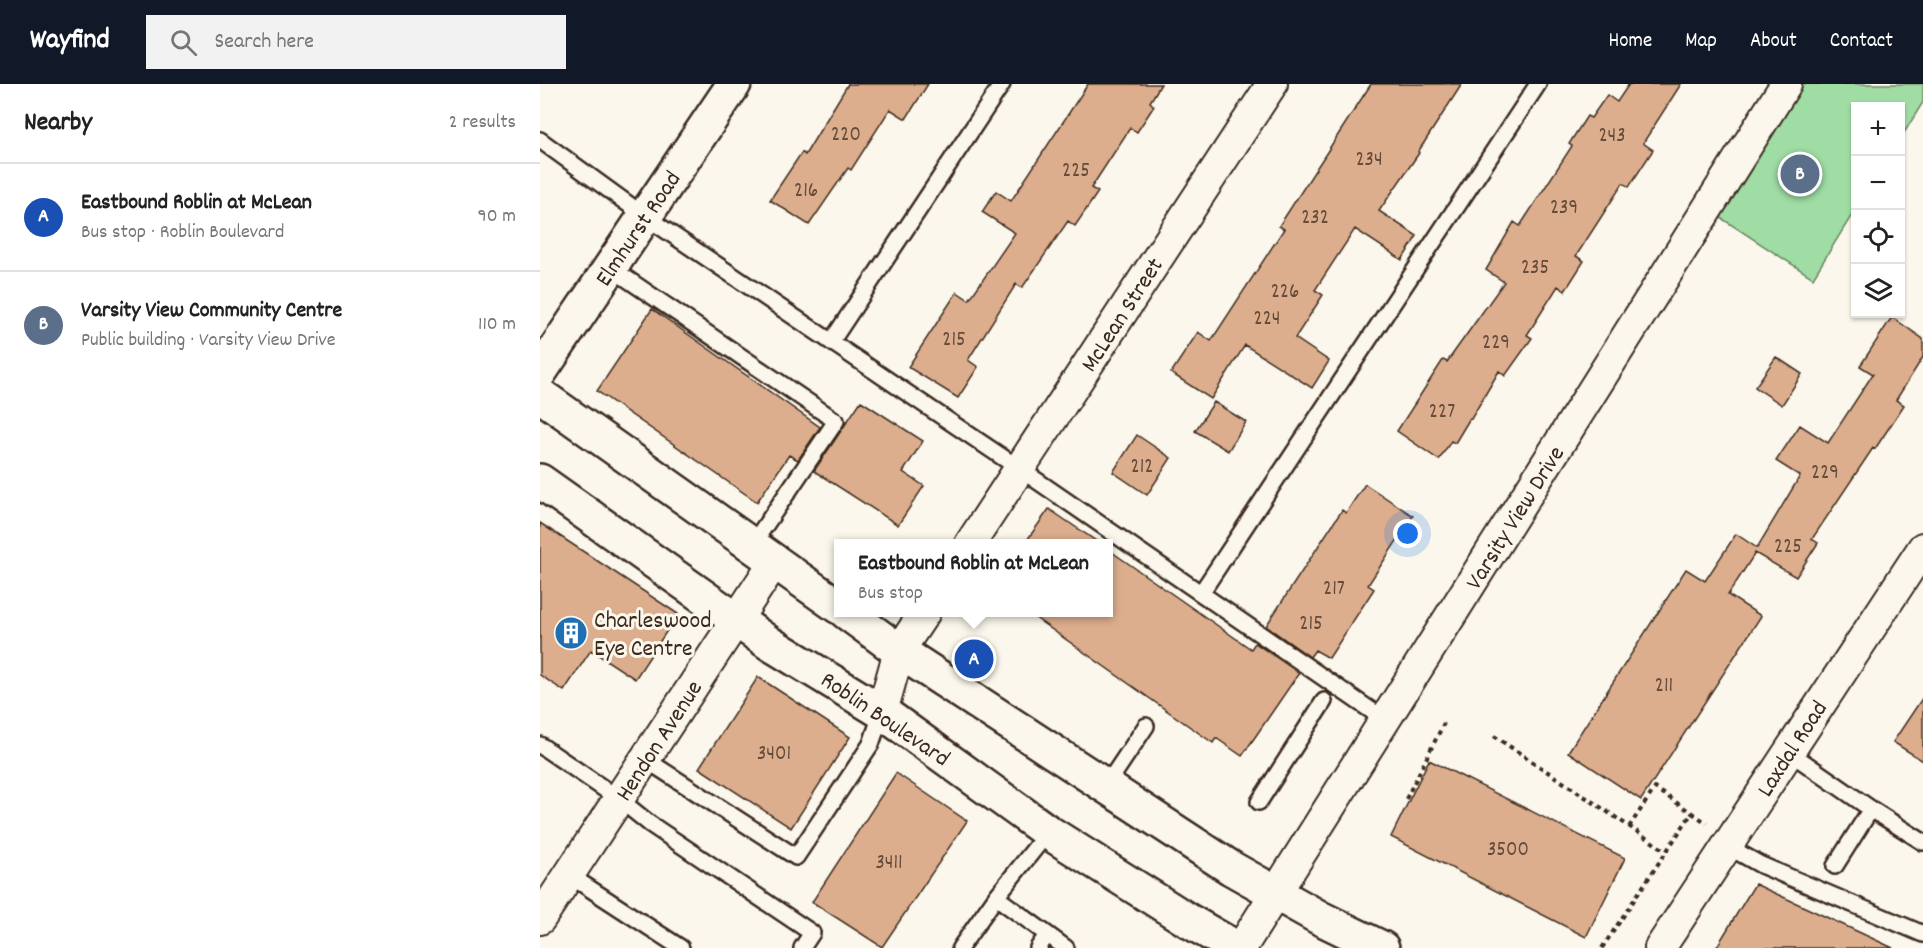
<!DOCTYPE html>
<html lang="en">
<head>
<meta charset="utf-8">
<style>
  body { margin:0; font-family:Dekko,sans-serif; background:#f2f2f2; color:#222 }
  .controls { position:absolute; right:18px; top:18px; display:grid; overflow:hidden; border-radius:0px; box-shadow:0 2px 4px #0004 }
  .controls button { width:54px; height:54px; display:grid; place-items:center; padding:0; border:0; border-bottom:2px solid #e0e0e0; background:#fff; color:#222; font:30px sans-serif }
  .you { position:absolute; left:868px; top:450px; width:21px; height:21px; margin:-15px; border:4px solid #fff; border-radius:50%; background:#1a73e8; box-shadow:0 0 0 9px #1a73e833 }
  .badge { display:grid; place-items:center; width:39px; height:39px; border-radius:50%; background:#111827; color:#fff; font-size:20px; font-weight:700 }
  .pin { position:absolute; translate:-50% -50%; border:3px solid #fff; box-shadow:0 2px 6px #0006 }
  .popup { position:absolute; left:294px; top:455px; width:279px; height:78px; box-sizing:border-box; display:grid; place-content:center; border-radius:0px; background:#fff; filter:drop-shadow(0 2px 4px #0005); font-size:20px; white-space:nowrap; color:#767676 }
  .popup b { font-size:22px; color:#222 }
  .popup::after { content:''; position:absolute; left:50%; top:100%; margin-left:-12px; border:12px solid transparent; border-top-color:#fff }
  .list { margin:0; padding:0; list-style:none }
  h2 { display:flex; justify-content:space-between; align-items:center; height:78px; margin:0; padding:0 24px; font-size:26px }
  h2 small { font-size:20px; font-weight:400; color:#767676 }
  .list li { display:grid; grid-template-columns:39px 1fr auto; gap:18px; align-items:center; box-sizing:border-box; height:108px; padding:0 24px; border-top:2px solid #e0e0e0 }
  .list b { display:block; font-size:22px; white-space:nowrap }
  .list p { margin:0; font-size:20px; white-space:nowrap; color:#767676 }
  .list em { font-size:20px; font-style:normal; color:#767676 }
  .icon { flex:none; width:33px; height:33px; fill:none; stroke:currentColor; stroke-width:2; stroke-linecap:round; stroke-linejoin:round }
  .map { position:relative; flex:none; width:1383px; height:864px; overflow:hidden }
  header { display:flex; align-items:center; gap:36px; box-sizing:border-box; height:84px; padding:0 30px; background:#111827; color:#fff }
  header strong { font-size:28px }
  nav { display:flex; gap:33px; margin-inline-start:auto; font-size:21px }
  .search { width:420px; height:54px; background:#f2f2f2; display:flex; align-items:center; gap:15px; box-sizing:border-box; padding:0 21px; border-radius:0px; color:#767676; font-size:22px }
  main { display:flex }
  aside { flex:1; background:#fff }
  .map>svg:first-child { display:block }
  .green { fill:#9fdda4; stroke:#6d8461; stroke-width:1.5 }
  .building { fill:#ddae8e; stroke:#3b2a1e; stroke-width:1.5 }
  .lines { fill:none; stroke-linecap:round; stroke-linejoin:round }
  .lane-casing { stroke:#3b2a1e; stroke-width:20 }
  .street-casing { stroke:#3b2a1e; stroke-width:34 }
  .secondary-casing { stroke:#3b2a1e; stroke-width:38 }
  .path { stroke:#3b2a1e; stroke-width:4; stroke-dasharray:4.5 4.5; stroke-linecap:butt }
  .lane { stroke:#fbf7ec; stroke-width:15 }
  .street { stroke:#fbf7ec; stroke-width:30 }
  .secondary { stroke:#fbf7ec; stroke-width:33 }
  .labels { text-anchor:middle; stroke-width:6; stroke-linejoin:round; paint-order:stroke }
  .number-label { font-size:21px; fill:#644b3a }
  .street-label { font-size:24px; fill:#3b2a1e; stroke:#fbf7ec }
  .poi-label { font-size:24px; fill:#3b2a1e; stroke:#fbf7ec; text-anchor:start }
</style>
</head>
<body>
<header>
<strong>Wayfind</strong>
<div class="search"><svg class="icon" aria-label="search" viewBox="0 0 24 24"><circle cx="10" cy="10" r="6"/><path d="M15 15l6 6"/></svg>Search here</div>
<nav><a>Home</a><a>Map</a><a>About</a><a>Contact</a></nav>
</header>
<main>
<aside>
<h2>Nearby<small>2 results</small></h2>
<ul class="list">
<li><span class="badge" style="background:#1a4fb4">A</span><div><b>Eastbound Roblin at McLean</b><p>Bus stop · Roblin Boulevard</p></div><em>90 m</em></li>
<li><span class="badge" style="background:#5c6f8a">B</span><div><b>Varsity View Community Centre</b><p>Public building · Varsity View Drive</p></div><em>110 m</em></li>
</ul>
</aside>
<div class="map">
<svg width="1383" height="864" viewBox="0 0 1383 864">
  <rect width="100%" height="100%" fill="#fbf7ec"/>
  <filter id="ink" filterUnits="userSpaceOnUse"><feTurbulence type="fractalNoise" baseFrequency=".0167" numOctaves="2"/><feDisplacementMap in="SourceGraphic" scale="12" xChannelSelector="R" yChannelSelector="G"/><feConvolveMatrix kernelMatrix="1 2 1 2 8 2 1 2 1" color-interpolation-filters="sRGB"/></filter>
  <g filter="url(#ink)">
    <path class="green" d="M 1260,0 L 1383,0 L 1383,18 L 1361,54 L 1360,22 L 1316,22 L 1315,126 L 1273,194 L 1178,132 Z"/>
    <path class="building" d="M 308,0 L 388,0 L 366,35 L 350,25 L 311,86 L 308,84 L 269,141 L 230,116 L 262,68 L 265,71 Z
      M 548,0 L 621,0 L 610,18 L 614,22 L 597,48 L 590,44 L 551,104 L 558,108 L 535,142 L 528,137 L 482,204 L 476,200 L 428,276 L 438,283 L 418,314 L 368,283 L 417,208 L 429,216 L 475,149 L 442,128 L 456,107 L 471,117 Z
      M 831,0 L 922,0 L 878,68 L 879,69 L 839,127 L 877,152 L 862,176 L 815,145 L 775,206 L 783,211 L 755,254 L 789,277 L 772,304 L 705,261 L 671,315 L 631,289 L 658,248 L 671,257 L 744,145 L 739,142 Z
      M 1089,0 L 1141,0 L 1103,59 L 1113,66 L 1089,103 L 1083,99 L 1036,172 L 1044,177 L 1025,207 L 1018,202 L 987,251 L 992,254 L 965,292 L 959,287 L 931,335 L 930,334 L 915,359 L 911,357 L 899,376 L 857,347 L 903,276 L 907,278 L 964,198 L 946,186 L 974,138 L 980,142 L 1032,62 L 1029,60 L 1047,32 L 1051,34 L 1067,11 L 1077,18 Z
      M 112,225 L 280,343 L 258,376 L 249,371 L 217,418 L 57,307 Z
      M 1352,233 L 1383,255 L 1383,273 L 1356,316 L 1364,321 L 1335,365 L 1333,364 L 1272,455 L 1278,459 L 1256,493 L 1215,469 L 1188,511 L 1221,532 L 1101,716 L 1028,668 L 1146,485 L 1165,497 L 1196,450 L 1217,464 L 1260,392 L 1236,377 L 1260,341 L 1288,359 L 1333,290 L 1320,282 Z
      M 1236,273 L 1262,290 L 1242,321 L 1215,303 Z
      M 321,317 L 383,357 L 363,388 L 384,402 L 358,441 L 274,387 Z
      M 674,318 L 706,338 L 688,367 L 655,347 Z
      M 597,351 L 631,374 L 607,411 L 573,388 Z
      M 825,400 L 873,432 L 828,501 L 834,505 L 789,574 L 775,566 L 770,573 L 726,542 L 802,426 L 806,429 Z
      M 509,425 L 559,459 L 485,459 Z
      M 0,439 L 138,530 L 95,595 L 51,566 L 24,607 L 0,591 Z
      M 569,466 L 711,565 L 715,559 L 759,589 L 702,672 L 676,654 L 673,659 L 487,528 L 569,528 Z
      M 218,593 L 310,653 L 251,744 L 159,684 Z
      M 1383,613 L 1383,677 L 1353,658 Z
      M 889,676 L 1085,774 L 1046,853 L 851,753 Z
      M 356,689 L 427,737 L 342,863 L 272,818 Z
      M 1215,800 L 1353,864 L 1176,864 Z"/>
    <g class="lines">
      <defs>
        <path id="lane" d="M 0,56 L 106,133 L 480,385 L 845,636
          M 71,184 L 296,337 L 212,461
          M 291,258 L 462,0
          M 661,509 L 998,0
          M 0,661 L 79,715 L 110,740 L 272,849 L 262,864
          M 1249,668 L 1331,725 L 1383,758
          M 105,675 L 256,773 L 331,660 L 342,628
          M 566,702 L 606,642
          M 719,718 L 784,617
          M 508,748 L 456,813 L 526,864
          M 1187,762 L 1221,781 L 1383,850
          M 1295,782 L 1331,725
          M 29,791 L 141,864
          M 420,864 L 456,813
          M 498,864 L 507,851"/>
        <path id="street" d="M 430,460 L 732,0
          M 342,628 L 359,567 L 385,528
          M 0,835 L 235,477
          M 701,864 L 1246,0
          M 1120,864 L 1383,464"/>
        <path id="secondary" d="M 0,288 L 194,0
          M 0,311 L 299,523
          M 0,397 L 229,559 L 342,628 L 508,748 L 649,837 L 696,864
          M 306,528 L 359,567 L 691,784 L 780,834 L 842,864"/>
      </defs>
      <use href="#lane" class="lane-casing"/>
      <use href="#street" class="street-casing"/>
      <use href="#secondary" class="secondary-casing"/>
      <path class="path" d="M 954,652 L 1126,767
        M 866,715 L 904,639
        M 1089,743 L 1115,704 L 1152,729
        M 1062,864 L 1152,729 L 1167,739"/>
      <use href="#lane" class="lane"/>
      <use href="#street" class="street"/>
      <use href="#secondary" class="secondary"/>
    </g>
  </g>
  <defs>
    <symbol id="building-disc" viewBox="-11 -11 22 22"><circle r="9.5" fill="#1f6fb2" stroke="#fbf7ec"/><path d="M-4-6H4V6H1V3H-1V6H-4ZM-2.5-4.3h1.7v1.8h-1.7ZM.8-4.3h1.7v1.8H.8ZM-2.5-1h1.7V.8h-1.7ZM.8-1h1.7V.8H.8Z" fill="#fff"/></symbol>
  </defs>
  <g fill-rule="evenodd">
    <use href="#building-disc" x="12" y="530" width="38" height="38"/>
  </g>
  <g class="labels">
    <g class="number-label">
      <text x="306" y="56">220</text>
      <text x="1072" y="57">243</text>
      <text x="829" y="81">234</text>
      <text x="536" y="92">225</text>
      <text x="266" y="112">216</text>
      <text x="1024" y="129">239</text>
      <text x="775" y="139">232</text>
      <text x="995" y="189">235</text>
      <text x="745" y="213">226</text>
      <text x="727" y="240">224</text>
      <text x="414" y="261">215</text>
      <text x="956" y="264">229</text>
      <text x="902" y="333">227</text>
      <text x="602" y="388">212</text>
      <text x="1285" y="394">229</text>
      <text x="1248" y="468">225</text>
      <text x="794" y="510">217</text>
      <text x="771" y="545">215</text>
      <text x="1124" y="607">211</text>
      <text x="234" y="675">3401</text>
      <text x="968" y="771">3500</text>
      <text x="349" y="784">3411</text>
    </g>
    <g class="street-label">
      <text transform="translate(97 144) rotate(-56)" y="8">Elmhurst Road</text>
      <text transform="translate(581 230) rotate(-57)" y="8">McLean Street</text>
      <text transform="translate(974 433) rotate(-58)" y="8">Varsity View Drive</text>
      <text transform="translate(346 634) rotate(34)" y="8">Roblin Boulevard</text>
      <text transform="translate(118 656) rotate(-57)" y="8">Hendon Avenue</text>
      <text transform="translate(1251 664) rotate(-57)" y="8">Laxdal Road</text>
    </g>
    <g class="poi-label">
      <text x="54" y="543">Charleswood<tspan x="54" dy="28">Eye Centre</tspan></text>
    </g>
  </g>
</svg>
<div class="controls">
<button>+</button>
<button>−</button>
<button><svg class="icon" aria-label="locate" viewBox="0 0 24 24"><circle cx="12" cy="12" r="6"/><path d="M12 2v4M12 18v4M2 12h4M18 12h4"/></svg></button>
<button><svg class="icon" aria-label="layers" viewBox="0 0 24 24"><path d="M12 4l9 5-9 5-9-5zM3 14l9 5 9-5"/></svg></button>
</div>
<div class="you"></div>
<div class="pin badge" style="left:434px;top:575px;background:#1a4fb4">A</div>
<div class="popup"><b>Eastbound Roblin at McLean</b>Bus stop</div>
<div class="pin badge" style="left:1260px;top:90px;background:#5c6f8a">B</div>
</div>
</main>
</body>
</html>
